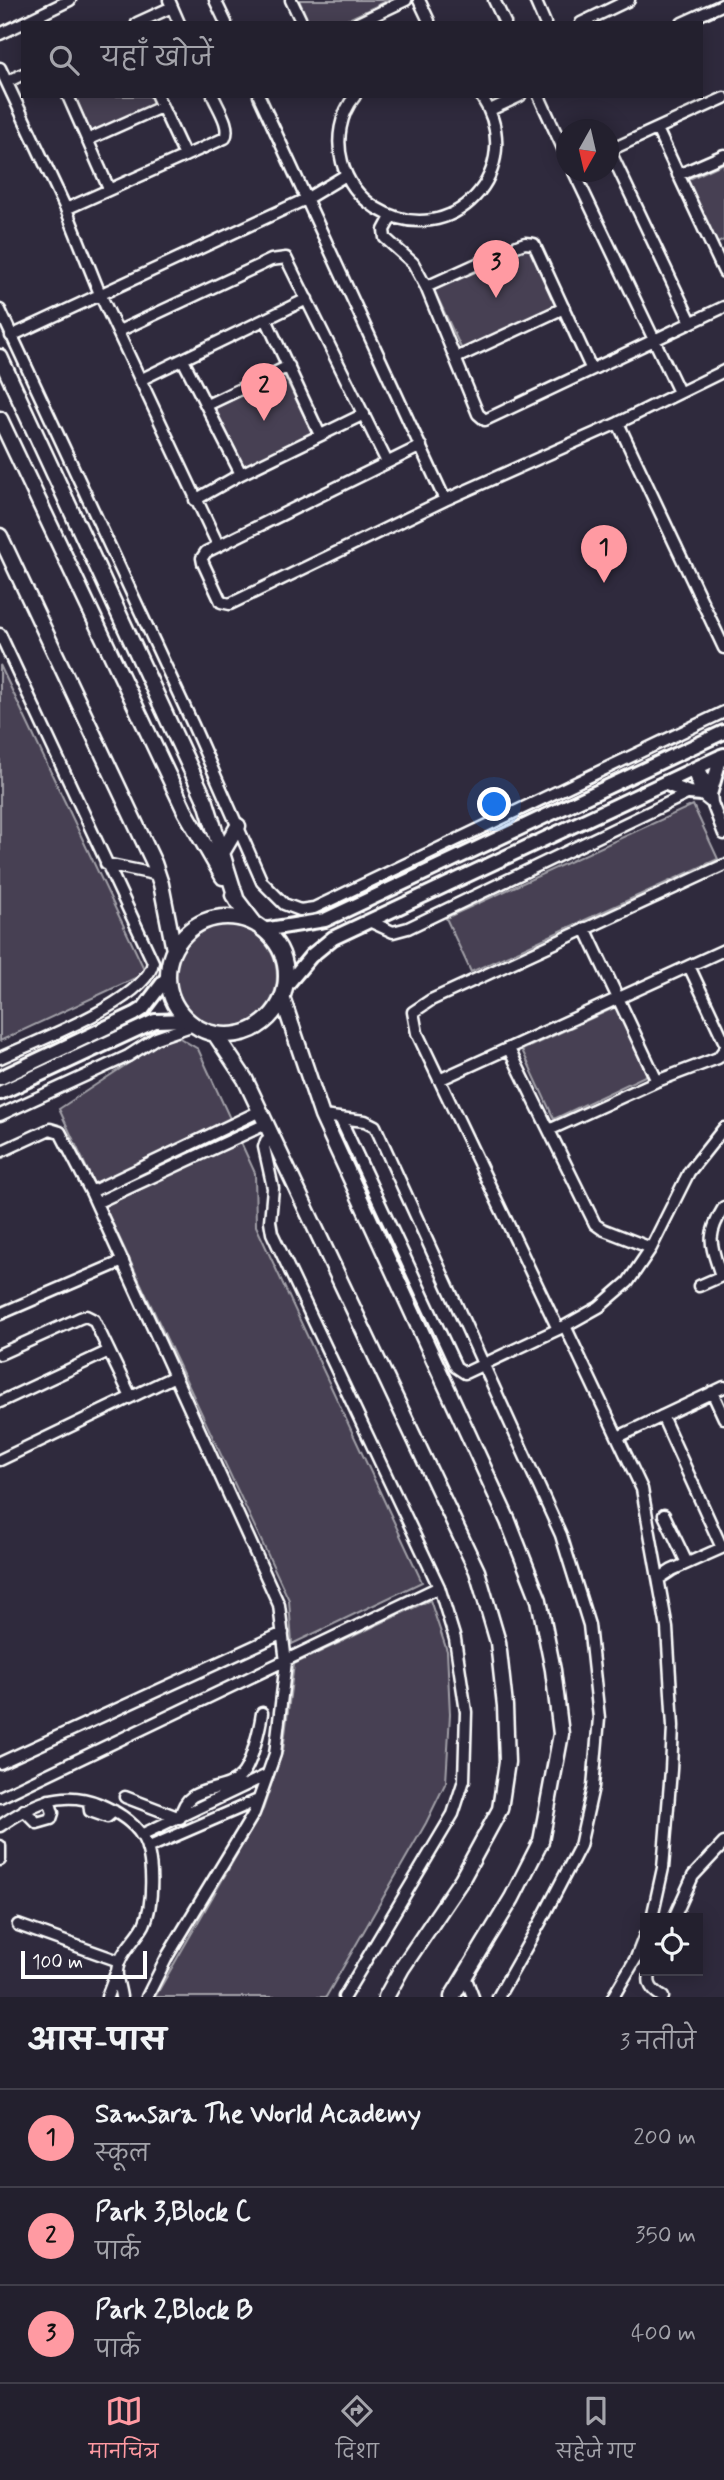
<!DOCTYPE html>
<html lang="hi">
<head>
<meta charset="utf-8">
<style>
  body { margin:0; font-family:Mynerve,"Playpen Sans Deva",sans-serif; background:#2f2d3a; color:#f1f3f6 }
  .controls { position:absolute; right:21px; bottom:21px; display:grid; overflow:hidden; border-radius:0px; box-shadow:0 4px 18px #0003 }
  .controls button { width:63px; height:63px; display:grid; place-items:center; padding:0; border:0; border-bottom:2px solid #403e4a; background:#23202e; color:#f1f3f6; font:35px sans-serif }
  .compass { position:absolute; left:556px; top:119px; width:63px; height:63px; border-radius:50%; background:#23202e; box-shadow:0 4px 18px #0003; rotate:188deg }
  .scale { position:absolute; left:21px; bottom:18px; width:126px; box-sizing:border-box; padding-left:7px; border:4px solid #fff; border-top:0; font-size:19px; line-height:24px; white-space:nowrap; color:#fff; -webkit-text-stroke:5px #2f2a3d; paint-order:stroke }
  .you { position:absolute; left:495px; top:805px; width:24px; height:24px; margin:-18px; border:5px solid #fff; border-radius:50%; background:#1a73e8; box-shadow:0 0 0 10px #1a73e833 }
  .badge { display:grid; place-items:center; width:46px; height:46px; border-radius:50%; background:#ff9aa2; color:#111; font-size:23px; font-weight:700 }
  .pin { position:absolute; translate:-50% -58px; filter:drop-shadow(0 2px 4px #0008) }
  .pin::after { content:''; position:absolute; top:37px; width:24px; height:21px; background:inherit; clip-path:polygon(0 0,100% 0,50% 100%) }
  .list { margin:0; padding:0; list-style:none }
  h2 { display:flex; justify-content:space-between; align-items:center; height:91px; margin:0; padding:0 28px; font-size:30px }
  h2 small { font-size:23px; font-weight:400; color:#a3a3aa }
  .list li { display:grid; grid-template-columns:46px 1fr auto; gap:21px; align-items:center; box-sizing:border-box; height:98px; padding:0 28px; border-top:2px solid #403e4a }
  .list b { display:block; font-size:26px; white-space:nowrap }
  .list p { margin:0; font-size:23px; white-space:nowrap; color:#a3a3aa }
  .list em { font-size:23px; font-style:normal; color:#a3a3aa }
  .icon { flex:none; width:38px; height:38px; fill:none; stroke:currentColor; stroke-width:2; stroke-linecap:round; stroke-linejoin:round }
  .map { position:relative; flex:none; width:724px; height:1997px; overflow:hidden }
  .search { position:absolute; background:#23202e; box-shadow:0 4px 18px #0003; left:21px; right:21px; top:21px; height:77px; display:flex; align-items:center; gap:18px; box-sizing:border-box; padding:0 24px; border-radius:0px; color:#a3a3aa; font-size:26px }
  .sheet { height:385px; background:#23202e }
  nav { display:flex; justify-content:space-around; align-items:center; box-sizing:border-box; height:98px; border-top:2px solid #403e4a; background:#23202e; font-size:19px; color:#a3a3aa }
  nav a { display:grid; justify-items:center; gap:4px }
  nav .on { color:#ff9aa2 }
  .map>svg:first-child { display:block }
  .green { fill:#464152; stroke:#a2a0a8; stroke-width:2 }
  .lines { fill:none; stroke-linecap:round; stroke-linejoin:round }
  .minor-casing { stroke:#fff; stroke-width:15 }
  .tertiary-casing { stroke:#fff; stroke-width:18 }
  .secondary-casing { stroke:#fff; stroke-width:19 }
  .minor { stroke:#2f2a3d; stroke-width:10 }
  .tertiary { stroke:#2f2a3d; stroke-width:12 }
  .secondary { stroke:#2f2a3d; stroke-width:14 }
</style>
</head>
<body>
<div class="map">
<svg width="724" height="1997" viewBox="0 0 724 1997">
  <rect width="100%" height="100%" fill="#2f2a3d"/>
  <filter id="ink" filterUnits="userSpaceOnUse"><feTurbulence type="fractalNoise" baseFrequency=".0143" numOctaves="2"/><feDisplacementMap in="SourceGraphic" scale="14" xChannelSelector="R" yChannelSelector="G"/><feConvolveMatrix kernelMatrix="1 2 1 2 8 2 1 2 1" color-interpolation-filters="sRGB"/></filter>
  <g filter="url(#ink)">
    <path class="green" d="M 299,0 L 389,0 L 340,23 L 309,23 Z
      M 75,96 L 153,96 L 156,103 L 91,133 Z
      M 724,163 L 724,240 L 716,244 L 687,180 Z
      M 531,245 L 559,306 L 462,350 L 434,290 Z
      M 284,375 L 313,434 L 244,467 L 215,408 Z
      M 0,665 L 146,973 L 0,1041 Z
      M 693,805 L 718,859 L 471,972 L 446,918 Z
      M175 976a51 51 0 1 1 102 0a51 51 0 1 1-102 0Z
      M 616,1007 L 647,1075 L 554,1119 L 522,1050 Z
      M 173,1034 L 198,1049 L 255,1173 L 256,1226 L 422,1582 L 292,1644 L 289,1600 L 59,1109 Z
      M 430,1600 L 447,1651 L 450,1714 L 446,1782 L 426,1823 L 326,1997 L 155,1997 L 263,1809 L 283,1750 L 294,1664 Z"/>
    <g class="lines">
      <defs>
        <path id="minor" d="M 169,0 L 179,23
          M 215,0 L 226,23
          M 291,0 L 302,23
          M 419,0 L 429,21
          M 494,0 L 505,23
          M 535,0 L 545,23
          M 23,23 L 70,0
          M 137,23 L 172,7
          M 358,23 L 406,0
          M 581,23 L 629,0
          M 682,23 L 724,4
          M 0,34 L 23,23
          M 0,68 L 66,209 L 100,294 L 218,545
          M 7,82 L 23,74
          M 68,96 L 109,189
          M 157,96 L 185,156
          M 259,96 L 445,500
          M 355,96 C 340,114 336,140 342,162 C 347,181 359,197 376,208 C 451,254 530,169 481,96
          M 539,96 L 566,155
          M 490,110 L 520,96
          M 657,129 L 724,272
          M 87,140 L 161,107
          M 608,151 L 724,98
          M 610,151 L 691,322
          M 574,172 L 679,392
          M 678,175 L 724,155
          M 66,209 L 225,138 C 231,126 218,108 213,96
          M 391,217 L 384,230 L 385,238 L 413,263 L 426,287 L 478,414 L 485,420 L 724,307
          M 426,287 L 519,245 L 525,243 L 534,244 L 591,368
          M 0,310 L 193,725 L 262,882 L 284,904 L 300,910 L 314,908 L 724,712
          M 266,319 L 320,435
          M 119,331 L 271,260 L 286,258 L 387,462
          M 11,336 L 306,199 L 346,175
          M 456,358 L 564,308
          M 183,360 L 241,474
          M 142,379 L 307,299
          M 207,405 L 289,366
          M 618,423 L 724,648
          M 421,446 L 206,552 L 202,558 L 203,563 L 221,602 L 230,604 L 445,500 L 618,423 L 724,371
          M 195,500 L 241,474 L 364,414
          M 0,634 L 153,962 C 148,1000 34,1042 0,1058
          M 692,770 L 702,795 L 712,803 L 711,792 L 699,767
          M 712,803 L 724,834
          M 106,864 L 159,875
          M 369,921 L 393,932 L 408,928 L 689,793
          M 585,928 L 657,1081
          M 689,966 L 724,1041
          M 509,1049 L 595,1224 L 602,1229 L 651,1248
          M 439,1080 L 724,950
          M 0,1115 L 128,1056 L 156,1038 L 194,1025
          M 322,1116 L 365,1121 L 375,1126 L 561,1535 L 589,1625 L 599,1718 L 593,1787 L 580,1846 L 541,1921 L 498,1997
          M 340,1118 L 456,1367 L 465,1373 L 565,1326 L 599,1307 L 628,1282 L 651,1248 L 689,1172 L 724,1128
          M 549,1130 L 657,1081 L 718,1058 L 724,1050
          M 271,1137 L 266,1141 L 264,1147 L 273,1188 L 270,1221 L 272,1233 L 439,1587 L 455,1639 L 466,1712 L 464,1780 L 453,1814 L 344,1997
          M 0,1152 L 50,1129 L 60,1132 L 91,1192 L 279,1605 L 286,1662 L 275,1754 L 254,1813 L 168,1955 L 147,1997
          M 91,1192 L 260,1111
          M 96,1203 L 266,1124
          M 721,1276 C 711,1244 705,1238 724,1207
          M 699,1286 L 724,1275
          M 0,1314 L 123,1261
          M 565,1326 L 642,1489 L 667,1628 L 673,1726 L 671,1770 L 663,1868 L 652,1918
          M 558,1329 L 417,1033 L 413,1012 L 431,1000 L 724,865
          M 0,1354 L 80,1318 L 86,1316 L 94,1320 L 131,1397
          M 712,1392 L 724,1418
          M 0,1402 L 109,1351
          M 662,1416 L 722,1548
          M 618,1437 L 724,1387
          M 0,1460 L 175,1376
          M 664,1515 L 687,1563
          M 660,1578 L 672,1570 L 724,1547
          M 0,1763 L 283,1633
          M 0,1797 L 439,1587
          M 125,1797 L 180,1818 C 187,1779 226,1798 244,1772 C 252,1761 260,1727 262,1713
          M 89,1801 L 90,1811 L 107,1817 L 114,1811
          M 24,1810 L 37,1823 L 51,1819 L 53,1813 L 49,1800
          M 0,1826 C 30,1805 62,1788 99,1804 C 115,1811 132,1820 142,1836 C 154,1855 154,1904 144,1925 C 136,1940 119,1953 117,1971 C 116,1978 120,1989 121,1997
          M 141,1835 L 267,1775
          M 0,1846 L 0,1860
          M 147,1848 L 258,1800
          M 674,1918 L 693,1876 L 724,1843
          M 18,1925 L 119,1961
          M 651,1971 C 646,1984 652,1991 663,1997
          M 465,1976 L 473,1997
          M 107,1997 L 116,1973
          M 613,1997 L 636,1958 L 645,1935"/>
        <path id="tertiary" d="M 664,783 L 689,793 L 702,794
          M 711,791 L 721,756
          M 263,930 L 325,920 L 724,732
          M 285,987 L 311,956 L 333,938 L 724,755
          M 0,1078 L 135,1014 L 143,1009 L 168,976
          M 0,1093 L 155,1021 L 188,1020"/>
        <path id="secondary" d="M 0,357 L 206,802 L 237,901
          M 0,419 L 185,811 L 223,877
          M 0,536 L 154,863 L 161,884 L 174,950
          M 222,853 L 238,826
          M 233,895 L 255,924
          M168 976a59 59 0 1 1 118 0a59 59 0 1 1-118 0Z
          M 282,997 L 322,1116 L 508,1521 L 539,1600 L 553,1670 L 561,1734 L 541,1841 L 512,1898 L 452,1997
          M 215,1034 L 245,1079 L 477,1571 L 498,1642 L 505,1706 L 507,1762 L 500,1809 L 462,1879 L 402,1968 L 386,1997"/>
      </defs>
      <use href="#minor" class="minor-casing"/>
      <use href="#tertiary" class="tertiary-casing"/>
      <use href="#secondary" class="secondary-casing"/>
      <use href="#minor" class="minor"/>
      <use href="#tertiary" class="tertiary"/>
      <use href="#secondary" class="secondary"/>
    </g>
  </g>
</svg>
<div class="controls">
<button><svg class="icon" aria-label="locate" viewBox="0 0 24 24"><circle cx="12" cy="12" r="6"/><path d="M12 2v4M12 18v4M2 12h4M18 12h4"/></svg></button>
</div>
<svg class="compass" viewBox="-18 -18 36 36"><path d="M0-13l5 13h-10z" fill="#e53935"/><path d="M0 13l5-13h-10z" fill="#a3a3aa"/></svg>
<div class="scale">100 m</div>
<div class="you"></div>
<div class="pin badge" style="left:604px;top:583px">1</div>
<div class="pin badge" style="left:264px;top:421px">2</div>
<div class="pin badge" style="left:496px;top:298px">3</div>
<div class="search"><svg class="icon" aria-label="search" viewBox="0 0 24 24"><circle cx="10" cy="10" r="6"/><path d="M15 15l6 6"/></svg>यहाँ खोजें</div>
</div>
<section class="sheet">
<h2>आस-पास<small>3 नतीजे</small></h2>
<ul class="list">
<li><span class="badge">1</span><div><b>Samsara The World Academy</b><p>स्कूल</p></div><em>200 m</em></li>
<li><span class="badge">2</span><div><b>Park 3,Block C</b><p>पार्क</p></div><em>350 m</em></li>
<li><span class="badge">3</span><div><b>Park 2,Block B</b><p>पार्क</p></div><em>400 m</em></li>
</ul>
</section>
<nav>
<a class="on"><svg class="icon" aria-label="map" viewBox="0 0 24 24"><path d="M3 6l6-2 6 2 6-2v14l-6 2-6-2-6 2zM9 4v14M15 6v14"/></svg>मानचित्र</a>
<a><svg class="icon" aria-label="directions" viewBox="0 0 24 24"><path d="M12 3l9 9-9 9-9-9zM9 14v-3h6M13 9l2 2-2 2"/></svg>दिशा</a>
<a><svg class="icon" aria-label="saved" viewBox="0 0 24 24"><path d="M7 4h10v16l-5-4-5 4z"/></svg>सहेजे गए</a>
</nav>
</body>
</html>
